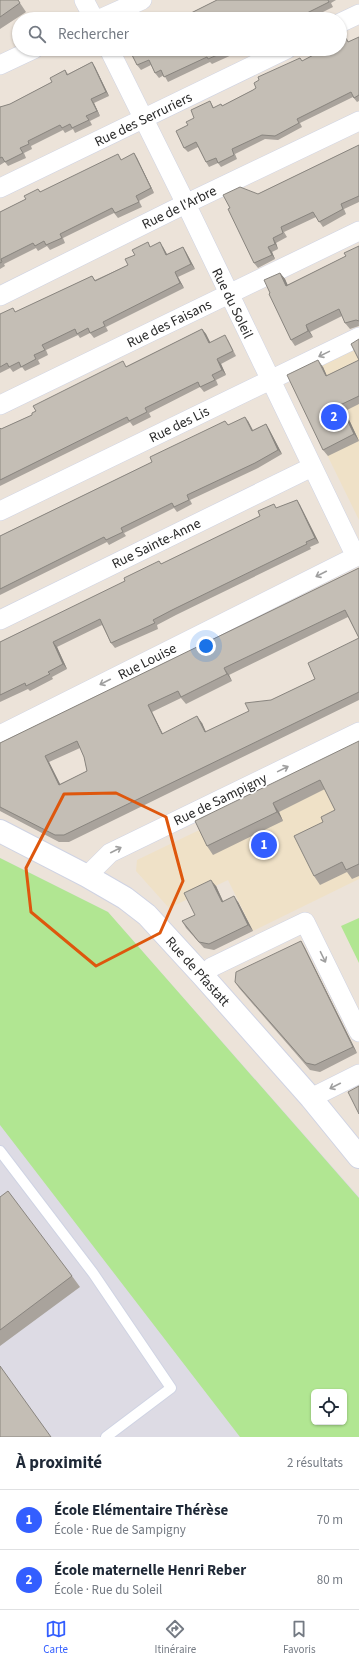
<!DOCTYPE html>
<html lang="fr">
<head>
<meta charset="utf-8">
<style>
  body { margin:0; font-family:"Source Sans 3",sans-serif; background:#f2f2f3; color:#1f2937 }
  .controls { position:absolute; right:12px; bottom:12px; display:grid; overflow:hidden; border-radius:6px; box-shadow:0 1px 3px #0004 }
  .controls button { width:36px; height:36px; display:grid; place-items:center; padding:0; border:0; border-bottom:1px solid #e0e1e3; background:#fff; color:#1f2937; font:20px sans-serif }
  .you { position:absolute; left:206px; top:646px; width:14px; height:14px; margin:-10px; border:3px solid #fff; border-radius:50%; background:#1a73e8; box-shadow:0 0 0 6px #1a73e833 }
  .badge { display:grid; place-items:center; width:26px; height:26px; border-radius:50%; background:#335eff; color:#fff; font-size:13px; font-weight:700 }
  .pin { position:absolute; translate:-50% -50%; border:2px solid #fff; box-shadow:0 1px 4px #0006 }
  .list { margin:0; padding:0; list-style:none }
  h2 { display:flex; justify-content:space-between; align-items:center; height:52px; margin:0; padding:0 16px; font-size:17px }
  h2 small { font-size:13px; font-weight:400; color:#747a83 }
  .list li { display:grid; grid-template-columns:26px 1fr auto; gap:12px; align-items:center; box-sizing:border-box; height:60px; padding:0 16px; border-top:1px solid #e0e1e3 }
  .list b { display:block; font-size:15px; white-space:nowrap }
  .list p { margin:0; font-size:13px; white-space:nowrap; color:#747a83 }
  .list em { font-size:13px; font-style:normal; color:#747a83 }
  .icon { flex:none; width:22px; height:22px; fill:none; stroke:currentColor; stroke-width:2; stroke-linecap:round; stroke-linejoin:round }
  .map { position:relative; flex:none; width:359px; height:1437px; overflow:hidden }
  .search { position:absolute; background:#fff; box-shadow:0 1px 3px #0004; left:12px; right:12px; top:12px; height:44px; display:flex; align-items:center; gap:10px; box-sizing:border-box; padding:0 14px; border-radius:22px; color:#747a83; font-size:15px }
  .sheet { height:172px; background:#fff }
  nav { display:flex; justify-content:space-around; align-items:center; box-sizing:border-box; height:56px; border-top:1px solid #e0e1e3; background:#fff; font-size:11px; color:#747a83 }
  nav a { display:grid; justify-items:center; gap:2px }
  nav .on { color:#335eff }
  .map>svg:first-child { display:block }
  .industrial { fill:#dddbe4; fill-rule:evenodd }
  .education { fill:#efe1c7 }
  .green { fill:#b1e692; fill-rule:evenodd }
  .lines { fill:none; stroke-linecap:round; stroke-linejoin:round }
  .lane-casing { stroke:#cfd3e3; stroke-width:12 }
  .street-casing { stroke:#cfd3e3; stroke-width:20 }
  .secondary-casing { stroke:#cfd3e3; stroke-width:24 }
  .lane { stroke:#fff; stroke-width:10 }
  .street { stroke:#fff; stroke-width:19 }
  .secondary { stroke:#fff; stroke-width:22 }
  .wall { fill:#a9a39c; fill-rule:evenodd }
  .shaded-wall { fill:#89857f }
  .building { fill:#c4beb5; stroke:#89857f; fill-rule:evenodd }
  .oneway { stroke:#9f9f9f }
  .marked { fill:none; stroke:#de570d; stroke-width:3; stroke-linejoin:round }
  .labels { text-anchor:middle; stroke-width:3.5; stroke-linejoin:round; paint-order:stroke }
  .street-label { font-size:14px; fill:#292929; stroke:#fff }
</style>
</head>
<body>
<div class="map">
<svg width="359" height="1437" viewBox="0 0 359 1437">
  <rect width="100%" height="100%" fill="#ece3d9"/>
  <path class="industrial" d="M 0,858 L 108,912 L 359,1197 L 359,1437 L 0,1437 ZM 314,1392 L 344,1392 L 344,1422 L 314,1422 Z"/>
  <path class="education" d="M 359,343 L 359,520 L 289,377 Z
    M 359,753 L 359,879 L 253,931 L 228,880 L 169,908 L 136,871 L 137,860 Z"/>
  <path class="green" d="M 0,858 L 108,912 L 359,1198 L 359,1437 L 240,1437 L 0,1125 ZM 314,1392 L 344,1392 L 344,1422 L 314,1422 Z
    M 359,918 L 359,963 L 341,926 Z"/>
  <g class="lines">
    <defs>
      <path id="lane" d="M 0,1151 L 93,1273 L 171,1388 L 106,1437"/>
      <path id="street" d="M 84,0 L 94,19
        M 100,19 L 142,0
        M 340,23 L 359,14
        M 109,49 L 186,204 L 356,557
        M 0,65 L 34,49
        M 0,188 L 287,49
        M 0,296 L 173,210 L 359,121
        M 0,405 L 359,231
        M 0,511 L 359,337
        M 0,620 L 312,467
        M 0,735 L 359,555
        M 87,876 L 110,853 L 359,732
        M 203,976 L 212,967 L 305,922 L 359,1032
        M 311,1098 L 359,1074"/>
      <path id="secondary" d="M 0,831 L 87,876 L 125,898 L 147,915 L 203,976 L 311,1098 L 359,1157"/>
    </defs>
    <use href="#lane" class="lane-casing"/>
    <use href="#street" class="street-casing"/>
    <use href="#secondary" class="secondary-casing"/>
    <use href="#lane" class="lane"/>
    <use href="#street" class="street"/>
    <use href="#secondary" class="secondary"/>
  </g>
  <path class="wall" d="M 0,0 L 18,0 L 26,12 L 0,29 Z
    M 217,0 L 336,0 L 331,3 L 333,7 L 309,19 L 179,19 Z
    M 359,37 L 359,101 L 357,102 L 353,97 L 300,123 L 302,127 L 278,140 L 265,139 L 235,154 L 237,159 L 221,167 L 218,163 L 209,167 L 206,162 L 198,147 L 188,152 L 184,148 L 188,125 L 210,101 L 214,108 L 222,106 L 253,90 L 300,58 L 302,61 L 349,42 Z
    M 129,49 L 249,49 L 246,50 L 245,49 L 212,64 L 210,62 L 168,82 L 164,75 L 159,78 L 155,73 L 151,65 L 141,70 L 137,65 Z
    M 92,62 L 95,67 L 109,96 L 94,103 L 100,116 L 90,121 L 92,125 L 75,133 L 73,129 L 65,133 L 63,130 L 31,146 L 32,149 L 24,153 L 26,158 L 8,166 L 5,162 L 0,165 L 0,106 L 1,107 L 10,104 L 52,82 L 65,70 L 68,74 Z
    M 359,145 L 359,202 L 344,209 L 346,214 L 323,227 L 316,217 L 284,232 L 287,237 L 276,243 L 278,249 L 272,252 L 275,259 L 258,268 L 254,263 L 258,194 Z
    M 134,153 L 137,158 L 154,193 L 139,201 L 142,207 L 118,218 L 114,213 L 63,238 L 65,243 L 50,250 L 47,246 L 38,251 L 36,248 L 4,264 L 5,266 L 0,269 L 0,212 L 26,199 L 38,189 L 41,192 L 122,160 Z
    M 359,246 L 359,326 L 350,329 L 345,323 L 342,316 L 310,332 L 313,337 L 295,346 L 291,340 L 270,293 L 280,273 L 285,279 L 287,285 L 346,256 Z
    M 151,247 L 163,247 L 167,254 L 183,247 L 186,252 L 195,269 L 178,277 L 184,288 L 106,327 L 108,331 L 94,338 L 90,333 L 80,338 L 78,335 L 46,350 L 48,355 L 38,360 L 40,364 L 25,371 L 22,367 L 13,372 L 10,368 L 0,373 L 0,314 L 16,312 L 92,276 L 95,280 L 128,265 Z
    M 202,329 L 206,334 L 210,342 L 228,340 L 236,356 L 221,364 L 226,375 L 216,380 L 218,385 L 204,392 L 200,387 L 149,413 L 151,417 L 133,426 L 130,422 L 0,486 L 0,428 L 1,429 L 32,415 L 127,366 Z
    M 359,339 L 359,404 L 345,411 L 359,441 L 328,456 L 323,450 L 323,367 L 327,376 L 359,360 Z
    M 225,421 L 228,425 L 248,421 L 253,430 L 266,424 L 269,429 L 282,454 L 258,468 L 190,500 L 192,504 L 177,512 L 174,508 L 124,533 L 126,536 L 109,545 L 107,542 L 0,595 L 0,536 L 152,462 Z
    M 297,500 L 300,505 L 319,543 L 310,547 L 311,549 L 176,615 L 157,625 L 158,629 L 115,648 L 111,643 L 102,625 L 57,647 L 67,669 L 52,677 L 53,679 L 30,691 L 28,689 L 0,702 L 0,642 L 277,508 Z
    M 359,568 L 359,700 L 69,842 L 59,842 L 0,811 L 0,743 ZM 348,617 L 359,638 L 315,679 L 206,732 L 202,723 L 163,734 L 152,712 L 181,698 L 186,704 L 232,681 L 229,675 ZM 80,748 L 84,757 L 87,771 L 60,784 L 49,762 Z
    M 359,741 L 359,876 L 352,879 L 347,872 L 320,885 L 314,876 L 323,822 L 335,810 L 325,789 L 279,812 L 283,821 L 213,855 L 207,846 Z
    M 216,886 L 223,901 L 238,902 L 253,931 L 214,950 L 204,948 L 186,928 L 182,921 L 195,915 Z
    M 301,941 L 305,948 L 357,1053 L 320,1072 L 310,1070 L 239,988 L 235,982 Z
    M 0,1197 L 72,1276 L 80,1287 L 0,1346 Z"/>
  <path class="shaded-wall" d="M 92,62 L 95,67 L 109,96 L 106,92 Z
    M 91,99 L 94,103 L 100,116 L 97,111 Z
    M 134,153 L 137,158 L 154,193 L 151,188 Z
    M 273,238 L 276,243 L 278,249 L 275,244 Z
    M 160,242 L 163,247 L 170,260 L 166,255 Z
    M 183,247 L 186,252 L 195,269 L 191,264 Z
    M 268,247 L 272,252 L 275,259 L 272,255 Z
    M 175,272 L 178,277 L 184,288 L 180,283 Z
    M 280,273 L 285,279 L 291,292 L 286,286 Z
    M 306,325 L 310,332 L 313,337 L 308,331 Z
    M 202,329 L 206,334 L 213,348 L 209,343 Z
    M 217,359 L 221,364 L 226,375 L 222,370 Z
    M 318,360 L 323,367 L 330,383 L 326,376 Z
    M 340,405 L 345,411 L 359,441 L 354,434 Z
    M 245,417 L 248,421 L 255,435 L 252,431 Z
    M 266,424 L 269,429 L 282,454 L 278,450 Z
    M 297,500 L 300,505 L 319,543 L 315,538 Z
    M 53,642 L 57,647 L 67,669 L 63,664 Z
    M 224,668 L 229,675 L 232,681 L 227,674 Z
    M 148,705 L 152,712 L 166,741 L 162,734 Z
    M 197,716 L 202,723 L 209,739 L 205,732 Z
    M 45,756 L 49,762 L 64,792 L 59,785 Z
    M 273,803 L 279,812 L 283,821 L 277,812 Z
    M 211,880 L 216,886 L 226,908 L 222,902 Z
    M 234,896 L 238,902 L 253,931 L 248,925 Z
    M 301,941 L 305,948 L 357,1053 L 353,1047 Z"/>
  <path class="building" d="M 0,0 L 18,0 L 20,3 L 0,17 Z
    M 217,0 L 328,0 L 329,2 L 295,19 L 179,19 Z
    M 359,37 L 359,95 L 354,98 L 351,92 L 297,119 L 299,123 L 275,136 L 262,135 L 232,149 L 234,155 L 218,163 L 216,158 L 206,162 L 196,142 L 184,148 L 176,131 L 188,125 L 186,122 L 194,118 L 191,110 L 210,101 L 213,108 L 221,104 L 222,106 L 253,90 L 256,88 L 254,83 L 259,80 L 258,77 L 300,58 L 302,61 L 325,49 L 340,49 L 340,41 L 346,38 L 348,42 Z
    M 129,49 L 231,49 L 208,59 L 207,57 L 164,77 L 161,70 L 155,73 L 149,60 L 137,65 Z
    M 92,62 L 106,92 L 91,99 L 97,111 L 86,116 L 89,120 L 72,128 L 70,124 L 62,128 L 60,125 L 28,141 L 29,144 L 20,148 L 23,153 L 5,162 L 2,157 L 0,158 L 0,107 L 10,104 L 52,82 L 50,78 L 65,70 L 67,75 Z
    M 359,145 L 359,196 L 341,204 L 343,209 L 319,222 L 313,212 L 281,227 L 283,233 L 273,238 L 275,244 L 268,247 L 272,255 L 254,263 L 228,209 L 230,208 L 223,195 L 240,187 L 258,194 Z
    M 134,153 L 151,188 L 136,196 L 139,202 L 115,213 L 112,208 L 60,234 L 62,238 L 46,245 L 44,241 L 35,246 L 33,243 L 1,259 L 2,262 L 0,263 L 0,212 L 26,199 L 24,196 L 38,189 L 40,192 L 118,154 L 121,160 Z
    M 148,242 L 150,247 L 160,242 L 166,255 L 183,247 L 191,264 L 175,272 L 180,283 L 103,322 L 105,326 L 90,333 L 88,328 L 77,334 L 75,329 L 42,345 L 45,350 L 34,355 L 36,359 L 21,367 L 19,362 L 9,367 L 7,363 L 0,367 L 0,314 L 13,308 L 15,312 L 92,276 L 95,281 L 128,265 L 125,259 L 135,255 L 132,250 Z
    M 359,246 L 359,321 L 356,320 L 345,323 L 339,309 L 306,325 L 308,331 L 291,340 L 269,294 L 270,293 L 264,280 L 280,273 L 286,286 L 346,256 L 344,253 Z
    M 202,329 L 209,343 L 225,335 L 233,351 L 217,359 L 222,370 L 212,375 L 215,380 L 200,387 L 198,382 L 145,408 L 147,412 L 129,421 L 127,417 L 0,480 L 0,428 L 1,429 L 32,415 L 32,413 L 36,411 L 33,406 L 123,361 L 126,367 Z
    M 359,339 L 359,396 L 340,405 L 354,434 L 323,450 L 287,375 L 318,360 L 326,376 L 359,360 L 351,344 Z
    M 245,417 L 252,431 L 266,424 L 278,450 L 255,463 L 187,495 L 189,500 L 174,507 L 172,503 L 121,528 L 123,532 L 106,540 L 104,537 L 0,589 L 0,536 L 152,462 L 150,457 L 225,421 L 228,425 Z
    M 297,500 L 315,538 L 306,542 L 307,544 L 172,610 L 153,620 L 155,623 L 111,643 L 100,619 L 53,642 L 63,664 L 48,672 L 50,674 L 26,686 L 25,683 L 0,695 L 0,642 L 125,581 L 124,578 L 159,561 L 161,564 L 260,516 L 258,511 L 274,504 L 276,508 Z
    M 359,568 L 359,692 L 64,835 L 55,835 L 0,807 L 0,743 ZM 345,610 L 359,638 L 308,663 L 315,679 L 271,700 L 245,703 L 249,711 L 205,732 L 197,716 L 162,734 L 148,705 L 178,691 L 181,697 L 227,674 L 224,668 ZM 77,741 L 84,757 L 87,771 L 59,785 L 45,756 Z
    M 359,741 L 359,864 L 346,870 L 342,862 L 314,876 L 294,836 L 323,822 L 321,817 L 335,810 L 320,780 L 273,803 L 277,812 L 207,846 L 195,821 Z
    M 211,880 L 222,902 L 234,896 L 248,925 L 209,944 L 199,942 L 182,921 L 195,915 L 184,893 Z
    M 301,941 L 353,1047 L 315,1065 L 306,1063 L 235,982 L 236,972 Z
    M 359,1086 L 359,1114 L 348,1092 Z
    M 8,1191 L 72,1276 L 0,1330 L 0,1197 Z
    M 0,1366 L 51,1437 L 0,1437 Z"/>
  <defs><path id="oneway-shaft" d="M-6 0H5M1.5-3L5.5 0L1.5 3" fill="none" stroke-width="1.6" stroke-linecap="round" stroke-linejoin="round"/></defs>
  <g class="oneway">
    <use href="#oneway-shaft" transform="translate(324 354) rotate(154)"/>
    <use href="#oneway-shaft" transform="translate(321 574) rotate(153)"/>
    <use href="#oneway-shaft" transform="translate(105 682) rotate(153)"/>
    <use href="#oneway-shaft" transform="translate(283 769) rotate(-26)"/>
    <use href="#oneway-shaft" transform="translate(116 850) rotate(-27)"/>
    <use href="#oneway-shaft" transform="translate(323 957) rotate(64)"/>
    <use href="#oneway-shaft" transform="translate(335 1086) rotate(153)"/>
  </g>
  <path class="marked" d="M 116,793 L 166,817 L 183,881 L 160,933 L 96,966 L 31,912 L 26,868 L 64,794 Z"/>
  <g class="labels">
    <g class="street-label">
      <text transform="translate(143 119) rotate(-26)" y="5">Rue des Serruriers</text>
      <text transform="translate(179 207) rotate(-26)" y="5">Rue de l'Arbre</text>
      <text transform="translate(233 303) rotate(64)" y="5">Rue du Soleil</text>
      <text transform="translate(169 323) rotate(-26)" y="5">Rue des Faisans</text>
      <text transform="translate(179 424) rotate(-26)" y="5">Rue des Lis</text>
      <text transform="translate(156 543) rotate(-26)" y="5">Rue Sainte-Anne</text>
      <text transform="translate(147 661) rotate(-27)" y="5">Rue Louise</text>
      <text transform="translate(220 799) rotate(-26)" y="5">Rue de Sampigny</text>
      <text transform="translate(198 971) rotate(48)" y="5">Rue de Pfastatt</text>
    </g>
  </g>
</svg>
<div class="controls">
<button><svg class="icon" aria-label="locate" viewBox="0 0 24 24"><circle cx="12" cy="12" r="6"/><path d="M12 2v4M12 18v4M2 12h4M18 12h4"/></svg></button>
</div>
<div class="you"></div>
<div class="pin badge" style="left:264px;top:845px">1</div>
<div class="pin badge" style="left:334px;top:417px">2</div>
<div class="search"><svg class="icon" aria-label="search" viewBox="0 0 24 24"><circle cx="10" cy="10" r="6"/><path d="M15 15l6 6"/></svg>Rechercher</div>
</div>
<section class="sheet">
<h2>À proximité<small>2 résultats</small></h2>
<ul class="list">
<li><span class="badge">1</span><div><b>École Elémentaire Thérèse</b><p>École · Rue de Sampigny</p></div><em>70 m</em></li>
<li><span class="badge">2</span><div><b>École maternelle Henri Reber</b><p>École · Rue du Soleil</p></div><em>80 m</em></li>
</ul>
</section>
<nav>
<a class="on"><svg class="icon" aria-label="map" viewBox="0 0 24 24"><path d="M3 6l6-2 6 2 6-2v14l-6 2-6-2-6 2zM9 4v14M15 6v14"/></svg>Carte</a>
<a><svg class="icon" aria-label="directions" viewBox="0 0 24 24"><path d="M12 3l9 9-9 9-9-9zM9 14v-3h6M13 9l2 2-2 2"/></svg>Itinéraire</a>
<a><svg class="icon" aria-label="saved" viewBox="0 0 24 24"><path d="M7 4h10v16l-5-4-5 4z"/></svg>Favoris</a>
</nav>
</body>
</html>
